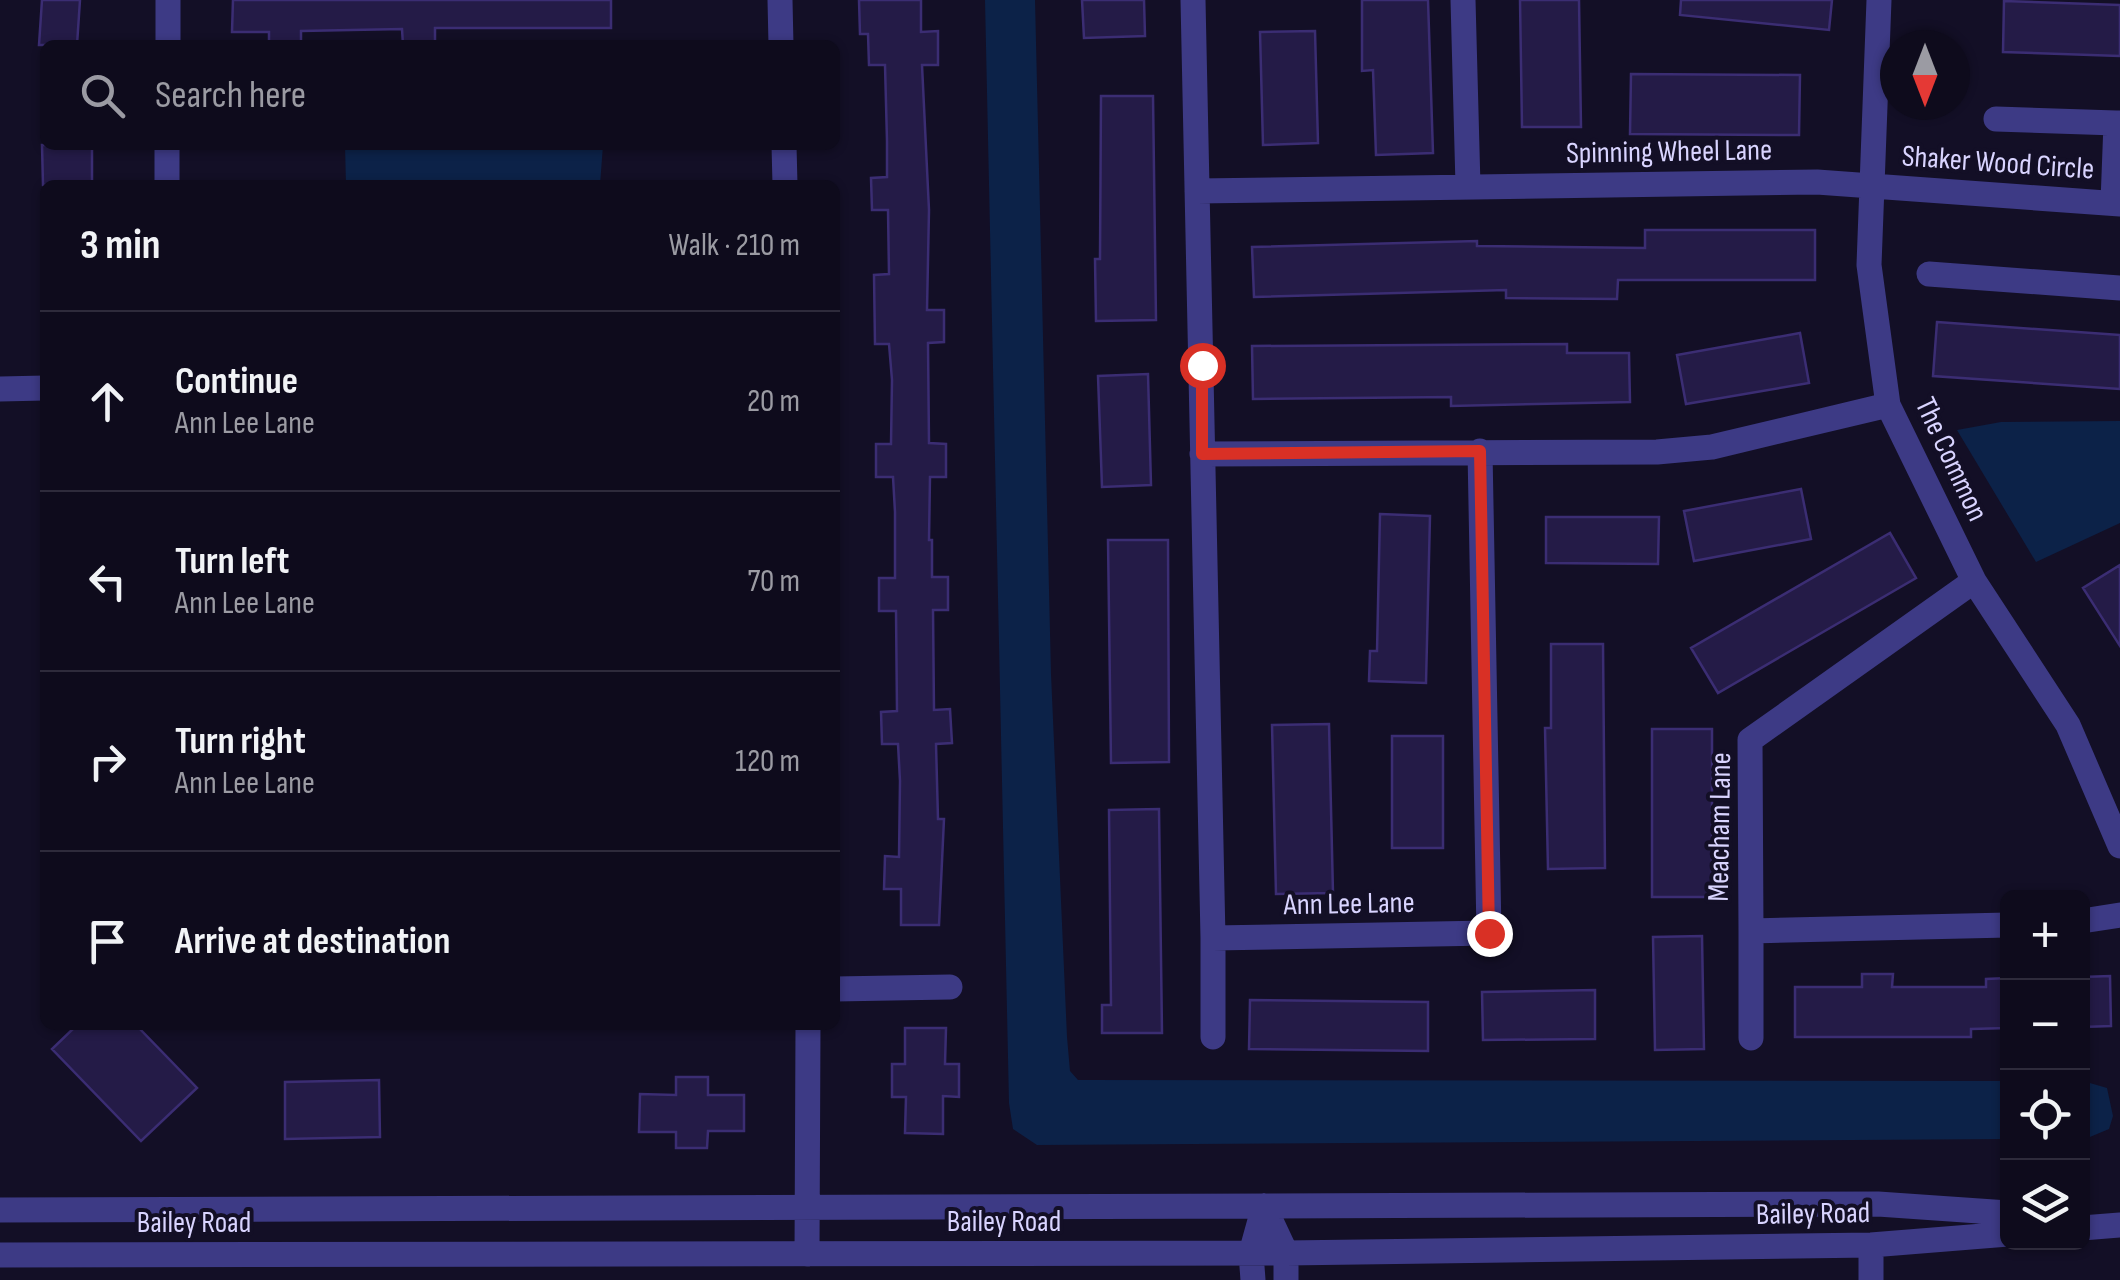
<!DOCTYPE html>
<html lang="en">
<head>
<meta charset="utf-8">
<style>
  body { margin:0; font-family:"Sofia Sans Condensed",sans-serif; background:#1c1929; color:#f1f3f6 }
  .controls { position:absolute; right:30px; bottom:30px; display:grid; overflow:hidden; border-radius:15px; box-shadow:0 2px 8px #0004 }
  .controls button { width:90px; height:90px; display:grid; place-items:center; padding:0; border:0; border-bottom:2px solid #2e2b3b; background:#0e0b1c; color:#f1f3f6; font:50px sans-serif }
  .compass { position:absolute; left:1880px; top:30px; width:90px; height:90px; border-radius:50%; background:#0e0b1c; box-shadow:0 2px 8px #0004; rotate:180deg }
  .stop { position:absolute; width:30px; height:30px; margin:-22px; border:8px solid #d93025; border-radius:50%; background:#fff }
  .stop.end { background:#d93025; border-color:#fff; box-shadow:0 2px 10px #0008 }
  .list { margin:0; padding:0; list-style:none }
  h2 { display:flex; justify-content:space-between; align-items:center; height:130px; margin:0; padding:0 40px; font-size:42px }
  h2 small { font-size:32px; font-weight:400; color:#9b9ba3 }
  .list li { display:grid; grid-template-columns:65px 1fr auto; gap:30px; align-items:center; box-sizing:border-box; height:180px; padding:0 40px; border-top:2px solid #2e2b3b }
  .list b { display:block; font-size:38px; white-space:nowrap }
  .list p { margin:0; font-size:32px; white-space:nowrap; color:#9b9ba3 }
  .list em { font-size:32px; font-style:normal; color:#9b9ba3 }
  .icon { flex:none; width:55px; height:55px; fill:none; stroke:currentColor; stroke-width:2; stroke-linecap:round; stroke-linejoin:round }
  .map { position:relative; flex:none; width:2120px; height:1280px; overflow:hidden }
  .search { position:absolute; background:#0e0b1c; box-shadow:0 2px 8px #0004; left:40px; top:40px; width:800px; height:110px; display:flex; align-items:center; gap:25px; box-sizing:border-box; padding:0 35px; border-radius:15px; color:#9b9ba3; font-size:38px }
  .panel { position:absolute; background:#0e0b1c; box-shadow:0 2px 8px #0004; left:40px; top:180px; width:800px; height:850px; border-radius:15px }
  .map>svg:first-child { display:block }
  .water { fill:#0c2248 }
  .building { fill:#241b47; stroke:#3b2d73; stroke-width:2.5 }
  .lines { fill:none; stroke-linecap:round; stroke-linejoin:round }
  .minor { stroke:#3d3a85; stroke-width:25 }
  .route { stroke:#d93025; stroke-width:12 }
  .labels { text-anchor:middle; stroke-width:8; stroke-linejoin:round; paint-order:stroke }
  .street-label { font-size:30px; fill:#d9d4ff; stroke:#130f26 }
</style>
</head>
<body>
<div class="map">
<svg width="2120" height="1280" viewBox="0 0 2120 1280">
  <rect width="100%" height="100%" fill="#130f26"/>
  <path class="water" d="M 985,0 L 1035,0 L 1051,674 L 1067,1037 L 1070,1071 L 1078,1080 L 2007,1081 L 2007,1139 L 1037,1145 L 1013,1129 L 1009,1103 Z
    M 345,145 L 603,145 L 600,185 L 346,185 Z
    M 2120,421 L 2120,523 L 2036,562 L 1957,430 L 2001,422 Z
    M 2083,1081 L 2107,1088 L 2113,1116 L 2109,1129 L 2085,1139 L 2083,1139 Z"/>
  <path class="building" d="M 42,0 L 80,0 L 77,45 L 39,45 Z
    M 233,0 L 611,0 L 611,28 L 435,28 L 435,45 L 403,45 L 402,29 L 301,31 L 301,45 L 269,45 L 269,32 L 232,32 Z
    M 859,0 L 921,0 L 921,32 L 938,31 L 938,65 L 922,65 L 929,210 L 927,310 L 944,310 L 944,342 L 928,343 L 929,443 L 946,444 L 946,477 L 930,477 L 929,540 L 932,540 L 932,577 L 948,577 L 948,610 L 933,610 L 934,710 L 950,709 L 952,743 L 936,744 L 938,819 L 944,819 L 939,925 L 901,925 L 901,889 L 884,889 L 885,856 L 899,857 L 900,781 L 898,744 L 882,744 L 881,712 L 897,711 L 896,611 L 879,611 L 879,578 L 895,578 L 895,512 L 893,477 L 876,477 L 876,444 L 891,444 L 892,380 L 889,344 L 875,344 L 874,275 L 889,274 L 888,210 L 872,210 L 871,178 L 887,177 L 887,141 L 885,65 L 869,65 L 868,34 L 860,34 Z
    M 1082,0 L 1144,0 L 1145,36 L 1084,38 Z
    M 1362,0 L 1428,0 L 1433,153 L 1376,155 L 1373,70 L 1362,71 Z
    M 1520,0 L 1579,0 L 1581,127 L 1522,127 Z
    M 1681,0 L 1832,0 L 1829,30 L 1680,15 Z
    M 2004,1 L 2120,5 L 2120,56 L 2003,52 Z
    M 1315,31 L 1318,143 L 1263,145 L 1260,32 Z
    M 1631,74 L 1800,75 L 1799,135 L 1630,134 Z
    M 1101,96 L 1153,96 L 1156,320 L 1096,321 L 1095,259 L 1100,259 Z
    M 42,145 L 92,145 L 92,185 L 43,185 Z
    M 1645,230 L 1815,230 L 1815,280 L 1618,280 L 1617,299 L 1506,298 L 1506,290 L 1254,297 L 1252,247 L 1477,241 L 1477,246 L 1645,248 Z
    M 1937,322 L 2120,335 L 2120,389 L 1933,376 Z
    M 1800,333 L 1809,383 L 1686,404 L 1677,355 Z
    M 1567,344 L 1567,353 L 1629,353 L 1630,402 L 1451,406 L 1451,397 L 1253,399 L 1252,346 Z
    M 1148,374 L 1151,485 L 1102,487 L 1098,376 Z
    M 1801,489 L 1811,539 L 1694,561 L 1684,511 Z
    M 1380,514 L 1430,516 L 1426,683 L 1369,681 L 1370,651 L 1377,651 Z
    M 1546,517 L 1659,517 L 1658,564 L 1546,563 Z
    M 1890,533 L 1916,578 L 1718,693 L 1691,648 Z
    M 1108,540 L 1168,540 L 1169,762 L 1111,763 Z
    M 2120,565 L 2120,646 L 2083,588 Z
    M 1551,644 L 1603,644 L 1605,868 L 1548,869 L 1545,728 L 1551,728 Z
    M 1329,724 L 1333,893 L 1276,894 L 1272,725 Z
    M 1652,729 L 1712,729 L 1712,897 L 1652,897 Z
    M 1392,736 L 1443,736 L 1443,848 L 1392,848 Z
    M 1159,809 L 1162,1033 L 1102,1033 L 1102,1005 L 1111,1005 L 1109,810 Z
    M 1702,936 L 1704,1049 L 1655,1050 L 1653,937 Z
    M 1862,974 L 1893,974 L 1892,987 L 1986,987 L 1986,979 L 2008,978 L 2008,1028 L 1971,1029 L 1971,1037 L 1795,1037 L 1795,987 L 1862,987 Z
    M 2110,976 L 2111,1026 L 2082,1027 L 2082,977 Z
    M 1595,990 L 1595,1039 L 1483,1040 L 1482,992 Z
    M 1250,1000 L 1428,1002 L 1428,1051 L 1249,1049 Z
    M 77,1025 L 136,1025 L 197,1088 L 141,1141 L 52,1049 Z
    M 905,1028 L 946,1028 L 945,1064 L 959,1064 L 959,1097 L 943,1096 L 943,1134 L 905,1133 L 906,1097 L 892,1097 L 892,1064 L 905,1064 Z
    M 676,1077 L 708,1077 L 708,1095 L 744,1095 L 744,1131 L 708,1131 L 707,1148 L 676,1148 L 676,1132 L 639,1132 L 640,1094 L 676,1095 Z
    M 379,1080 L 380,1137 L 285,1139 L 285,1082 Z"/>
  <g class="lines">
    <path class="minor" d="M 780,0 L 781,45
      M 1193,0 L 1213,938 L 1489,933 L 1480,451
      M 1463,0 L 1468,186
      M 1879,0 L 1869,265 L 1888,405 L 1974,581 L 2068,725 L 2120,846
      M 168,45 L 168,0
      M 1996,119 L 2116,123
      M 784,145 L 785,185
      M 167,185 L 167,145
      M 1197,191 L 1817,182 L 2120,204
      M 2113,202 L 2116,123 L 2120,123
      M 1929,274 L 2120,288
      M 0,389 L 45,388
      M 1202,454 L 1657,452 L 1712,447 L 1888,405
      M 1974,581 L 1750,740 L 1751,931 L 2008,925
      M 2082,921 L 2120,915
      M 1751,931 L 1751,1038
      M 1213,938 L 1213,1037
      M 835,989 L 950,987
      M 1264,1206 L 1286,1253 L 1286,1280
      M 0,1210 L 1878,1204 L 2008,1213
      M 2082,1228 L 2120,1225
      M 807,1254 L 808,1025
      M 0,1255 L 1286,1253 L 1871,1245 L 2008,1234
      M 1253,1280 L 1251,1253 L 1264,1206
      M 1871,1280 L 1871,1245"/>
  </g>
  <g class="lines">
    <path class="route" d="M 1202,365 L 1202,454 L 1480,451 L 1489,933"/>
  </g>
  <g class="labels">
    <g class="street-label">
      <text transform="translate(1669 151) rotate(-1)" y="10">Spinning Wheel Lane</text>
      <text transform="translate(1998 162) rotate(4)" y="10">Shaker Wood Circle</text>
      <text transform="translate(1952 459) rotate(65)" y="10">The Common</text>
      <text transform="translate(1719 827) rotate(-89)" y="10">Meacham Lane</text>
      <text transform="translate(1349 903) rotate(-1)" y="10">Ann Lee Lane</text>
      <text transform="translate(1813 1213) rotate(-1)" y="10">Bailey Road</text>
      <text x="1004" y="1231">Bailey Road</text>
      <text x="194" y="1232">Bailey Road</text>
    </g>
  </g>
</svg>
<div class="controls">
<button>+</button>
<button>−</button>
<button><svg class="icon" aria-label="locate" viewBox="0 0 24 24"><circle cx="12" cy="12" r="6"/><path d="M12 2v4M12 18v4M2 12h4M18 12h4"/></svg></button>
<button><svg class="icon" aria-label="layers" viewBox="0 0 24 24"><path d="M12 4l9 5-9 5-9-5zM3 14l9 5 9-5"/></svg></button>
</div>
<svg class="compass" viewBox="-18 -18 36 36"><path d="M0-13l5 13h-10z" fill="#e53935"/><path d="M0 13l5-13h-10z" fill="#9b9ba3"/></svg>
<div class="stop" style="left:1202px;top:365px"></div>
<div class="stop end" style="left:1489px;top:933px"></div>
<div class="search"><svg class="icon" aria-label="search" viewBox="0 0 24 24"><circle cx="10" cy="10" r="6"/><path d="M15 15l6 6"/></svg>Search here</div>
<section class="panel">
<h2>3 min<small>Walk · 210 m</small></h2>
<ul class="list">
<li><svg class="icon" aria-label="ahead" viewBox="0 0 24 24"><path d="M12 20V5M6 11l6-6 6 6"/></svg><div><b>Continue</b><p>Ann Lee Lane</p></div><em>20 m</em></li>
<li><svg class="icon" aria-label="left" viewBox="0 0 24 24"><path d="M17 20v-9H6M10 6l-5 5 5 5"/></svg><div><b>Turn left</b><p>Ann Lee Lane</p></div><em>70 m</em></li>
<li><svg class="icon" aria-label="right" viewBox="0 0 24 24"><path d="M7 20v-9h11M14 6l5 5-5 5"/></svg><div><b>Turn right</b><p>Ann Lee Lane</p></div><em>120 m</em></li>
<li><svg class="icon" aria-label="arrive" viewBox="0 0 24 24"><path d="M6 21V4h12l-3 4 3 4H6"/></svg><div><b>Arrive at destination</b></div></li>
</ul>
</section>
</div>
</body>
</html>
